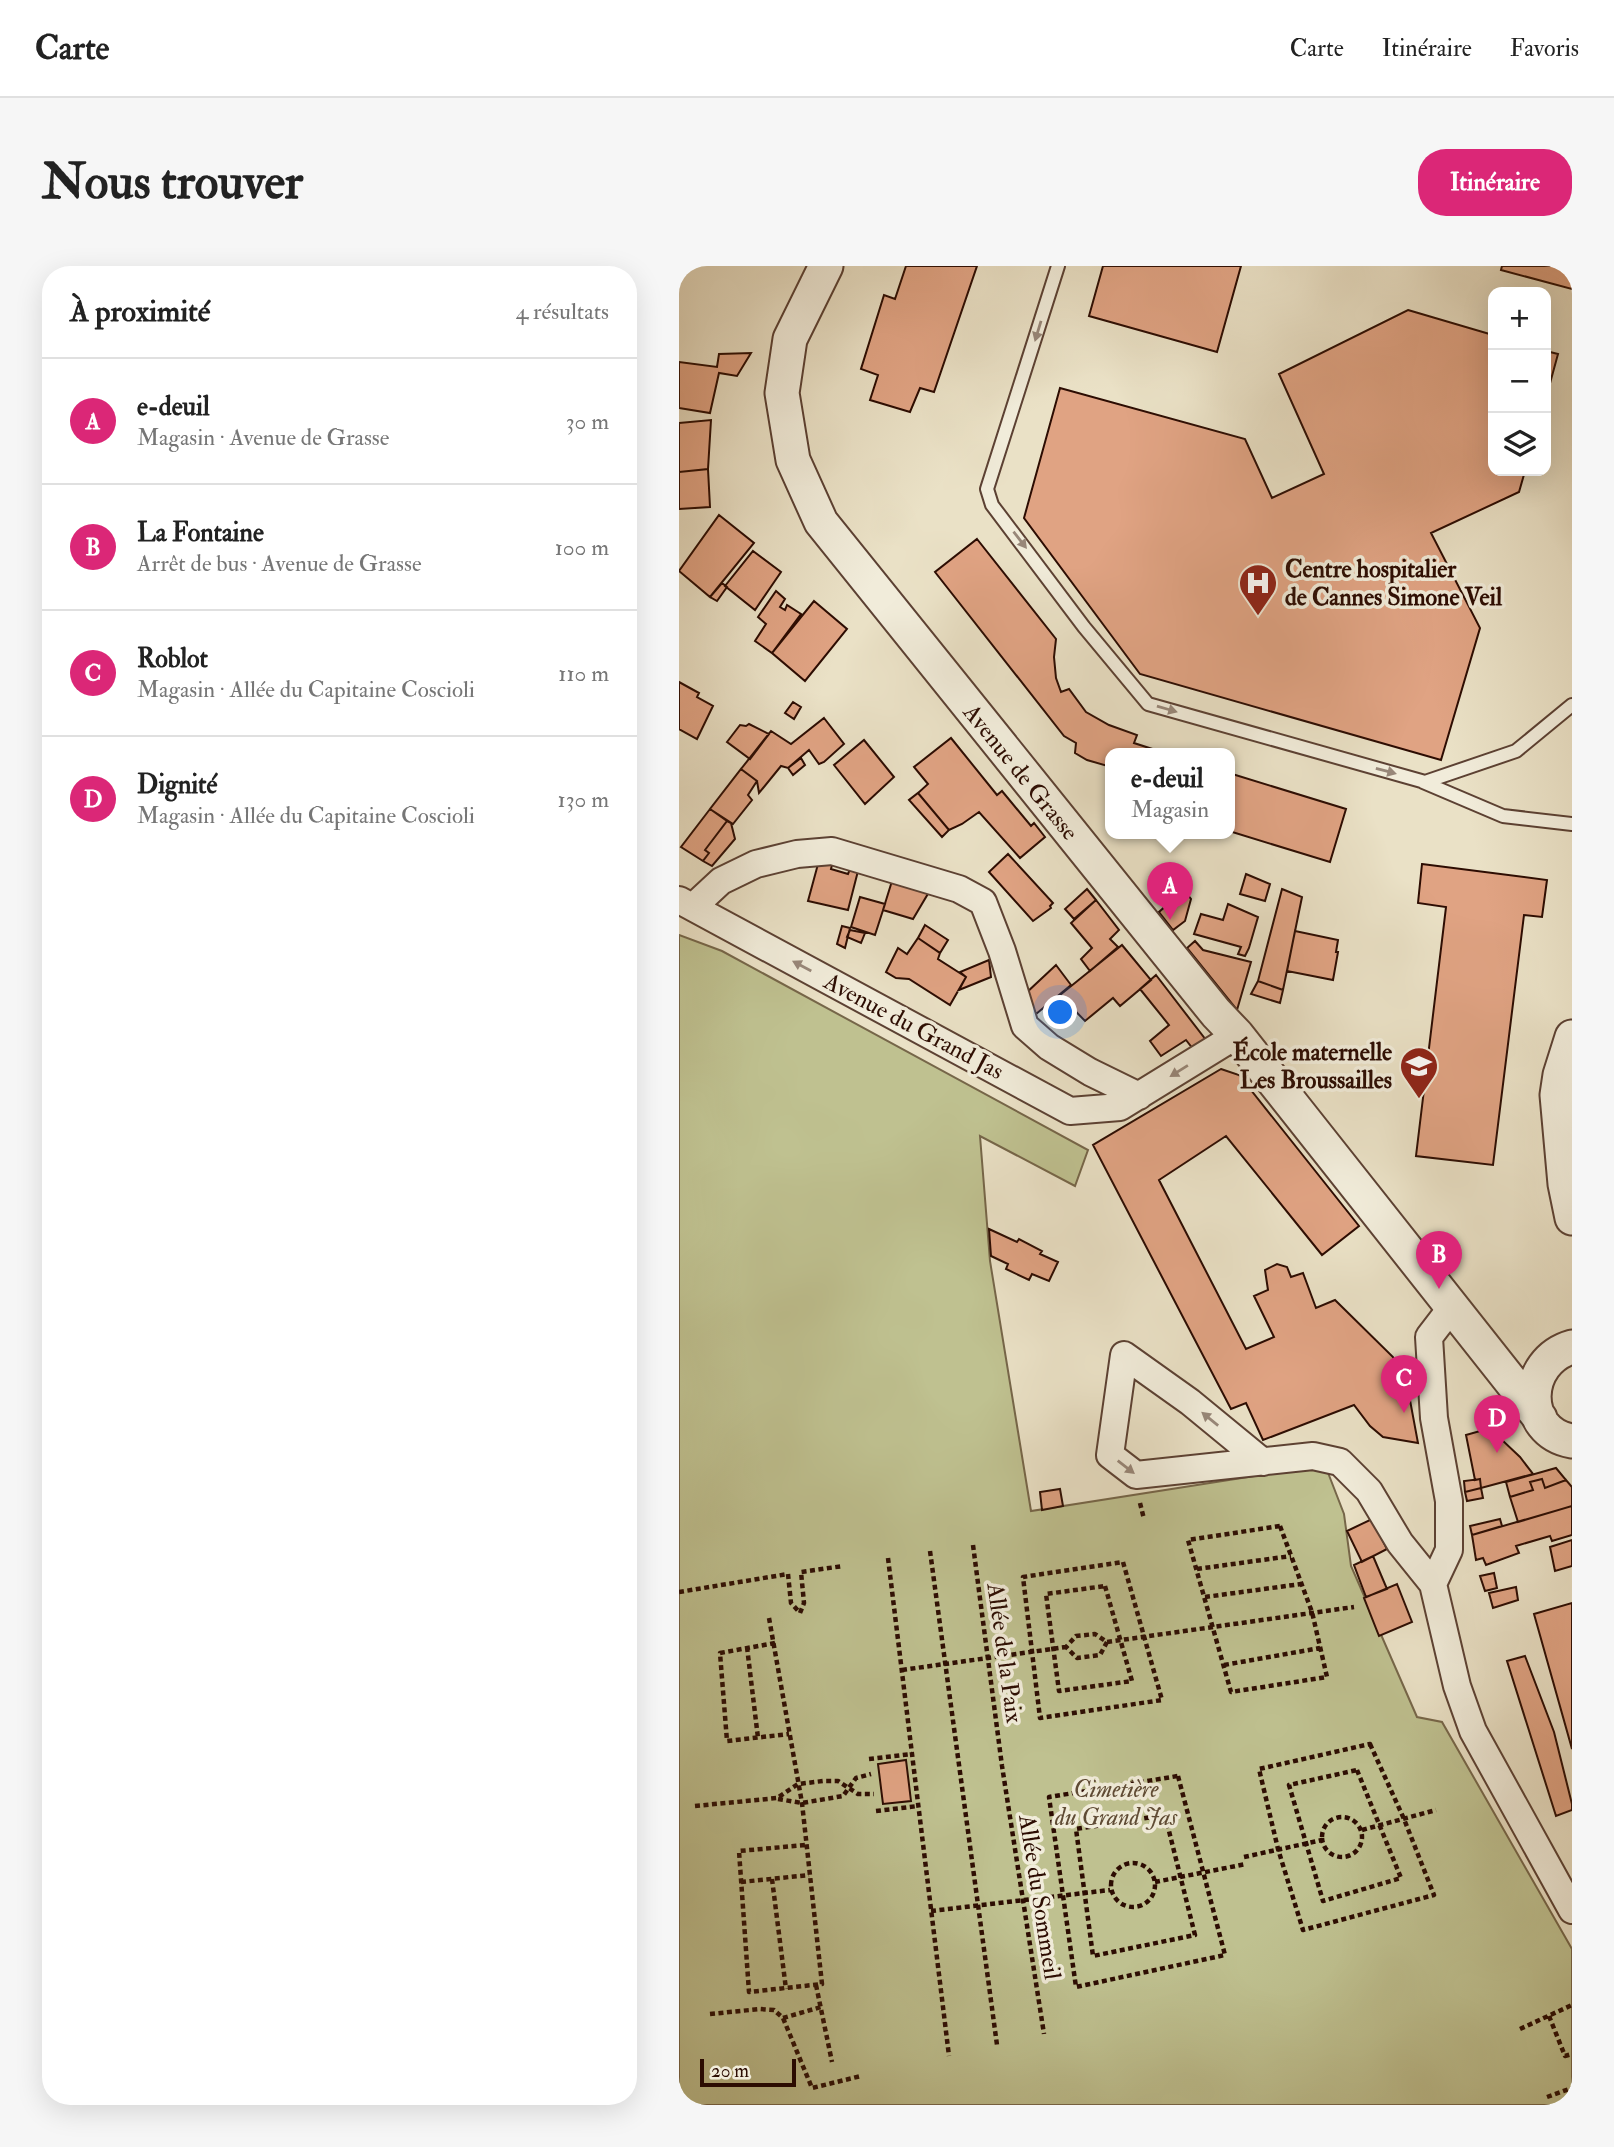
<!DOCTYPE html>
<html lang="fr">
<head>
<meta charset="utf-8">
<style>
  body { margin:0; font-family:"IM FELL Double Pica",serif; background:#f6f6f6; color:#222 }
  .controls { position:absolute; right:21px; top:21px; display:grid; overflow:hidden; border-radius:14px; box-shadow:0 7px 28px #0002 }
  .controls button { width:63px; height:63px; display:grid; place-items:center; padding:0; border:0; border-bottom:2px solid #e0e0e0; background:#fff; color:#222; font:35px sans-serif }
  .scale { position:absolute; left:21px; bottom:18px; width:96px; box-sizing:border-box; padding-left:7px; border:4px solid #2c0c02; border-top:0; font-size:19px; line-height:24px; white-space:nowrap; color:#2c0c02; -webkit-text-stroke:5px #f1ecda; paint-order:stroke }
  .you { position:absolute; left:382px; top:747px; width:24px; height:24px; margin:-18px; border:5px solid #fff; border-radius:50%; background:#1a73e8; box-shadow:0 0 0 10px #1a73e833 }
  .badge { display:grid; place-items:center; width:46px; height:46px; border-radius:50%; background:#db2777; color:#fff; font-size:23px; font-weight:700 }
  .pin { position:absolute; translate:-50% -58px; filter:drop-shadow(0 2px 4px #0008) }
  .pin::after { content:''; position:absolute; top:37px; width:24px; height:21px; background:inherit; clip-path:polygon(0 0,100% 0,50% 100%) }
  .popup { position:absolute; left:426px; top:482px; width:130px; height:91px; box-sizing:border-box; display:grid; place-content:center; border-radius:14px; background:#fff; filter:drop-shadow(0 2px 5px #0005); font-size:23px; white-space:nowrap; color:#767676 }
  .popup b { font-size:26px; color:#222 }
  .popup::after { content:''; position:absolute; left:50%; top:100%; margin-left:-14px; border:14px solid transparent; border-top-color:#fff }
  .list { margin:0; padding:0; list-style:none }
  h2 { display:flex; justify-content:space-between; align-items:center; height:91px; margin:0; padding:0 28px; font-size:30px }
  h2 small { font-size:23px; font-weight:400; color:#767676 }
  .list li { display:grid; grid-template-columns:46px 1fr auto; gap:21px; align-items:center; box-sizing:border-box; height:126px; padding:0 28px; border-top:2px solid #e0e0e0 }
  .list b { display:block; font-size:26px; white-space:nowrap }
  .list p { margin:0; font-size:23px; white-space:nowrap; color:#767676 }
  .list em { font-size:23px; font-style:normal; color:#767676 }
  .icon { flex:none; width:38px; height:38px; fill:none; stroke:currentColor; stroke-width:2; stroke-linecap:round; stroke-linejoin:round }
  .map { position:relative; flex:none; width:893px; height:1839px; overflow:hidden; border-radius:28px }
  header { display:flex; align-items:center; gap:42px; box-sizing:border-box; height:98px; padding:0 35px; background:#fff; border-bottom:2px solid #e0e0e0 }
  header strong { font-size:33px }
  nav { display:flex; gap:38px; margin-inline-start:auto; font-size:24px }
  .intro { display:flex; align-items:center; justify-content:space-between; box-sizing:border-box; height:168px; padding:0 42px }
  h1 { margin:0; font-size:49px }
  .button { padding:18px 32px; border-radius:28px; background:#db2777; color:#fff; font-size:24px; font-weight:700 }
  main { display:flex; gap:42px; padding:0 42px }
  aside { flex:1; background:#fff; border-radius:28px; box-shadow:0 7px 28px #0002 }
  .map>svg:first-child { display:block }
  .green { fill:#bfc190; stroke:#766649; stroke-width:2 }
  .building { fill:#e0a383; stroke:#2c0c02; stroke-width:2 }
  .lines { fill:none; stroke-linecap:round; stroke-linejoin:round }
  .service-casing { stroke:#5c4133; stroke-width:16 }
  .minor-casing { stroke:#5c4133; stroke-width:30 }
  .tertiary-casing { stroke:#5c4133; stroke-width:37 }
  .path { stroke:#2c0c02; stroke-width:4.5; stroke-dasharray:5 3.5; stroke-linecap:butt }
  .service { stroke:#f1ecda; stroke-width:12 }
  .minor { stroke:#f1ecda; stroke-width:26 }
  .tertiary { stroke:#f1ecda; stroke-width:33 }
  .oneway { fill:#988779 }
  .labels { text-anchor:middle; stroke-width:7; stroke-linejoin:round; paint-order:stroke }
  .poi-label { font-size:24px; font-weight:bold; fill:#2c0c02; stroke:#f1ecda; text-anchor:start }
  .street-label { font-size:24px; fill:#2c0c02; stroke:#f1ecda }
  .park-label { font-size:24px; font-style:italic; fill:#5f4b34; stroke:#f1ecda }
</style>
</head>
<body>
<header>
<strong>Carte</strong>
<nav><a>Carte</a><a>Itinéraire</a><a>Favoris</a></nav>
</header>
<div class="intro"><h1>Nous trouver</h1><a class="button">Itinéraire</a></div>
<main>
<aside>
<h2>À proximité<small>4 résultats</small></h2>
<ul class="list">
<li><span class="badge">A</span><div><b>e-deuil</b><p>Magasin · Avenue de Grasse</p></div><em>30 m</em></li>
<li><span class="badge">B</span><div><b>La Fontaine</b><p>Arrêt de bus · Avenue de Grasse</p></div><em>100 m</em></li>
<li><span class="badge">C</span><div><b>Roblot</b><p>Magasin · Allée du Capitaine Coscioli</p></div><em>110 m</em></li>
<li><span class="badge">D</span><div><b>Dignité</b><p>Magasin · Allée du Capitaine Coscioli</p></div><em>130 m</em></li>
</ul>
</aside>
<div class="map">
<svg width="893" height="1839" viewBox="0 0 893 1839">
  <rect width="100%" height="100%" fill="#eae1c6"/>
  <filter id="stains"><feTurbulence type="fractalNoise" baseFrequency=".00286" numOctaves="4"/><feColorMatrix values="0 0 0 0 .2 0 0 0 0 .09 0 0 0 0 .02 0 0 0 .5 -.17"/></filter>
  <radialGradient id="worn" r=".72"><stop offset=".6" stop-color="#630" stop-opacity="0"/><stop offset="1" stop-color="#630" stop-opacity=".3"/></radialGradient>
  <path class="green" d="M 0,669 L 43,685 L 409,884 L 396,920 L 301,870 L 311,995 L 352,1245 L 646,1199 L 665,1248 L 672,1300 L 738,1451 L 763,1456 L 893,1683 L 893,1839 L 0,1839 Z"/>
  <path class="building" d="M 227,0 L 298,0 L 255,126 L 241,122 L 231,146 L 191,134 L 199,109 L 182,103 L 205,29 L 216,33 Z
    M 424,0 L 562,0 L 538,86 L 410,50 Z
    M 823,0 L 893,0 L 893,23 L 822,4 Z
    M 729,44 L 814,69 L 814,205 L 846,205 L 840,226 L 752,267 L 801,362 L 762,494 L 461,408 L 345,252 L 381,122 L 566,173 L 593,232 L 645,208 L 600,108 Z
    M 867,85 L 879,88 L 867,132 Z
    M 72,87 L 58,110 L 40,107 L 31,147 L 0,142 L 0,96 L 38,101 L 40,88 Z
    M 32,154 L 29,203 L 0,206 L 0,157 Z
    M 29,203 L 31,241 L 0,243 L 0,206 Z
    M 40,249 L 75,277 L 31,331 L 0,305 Z
    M 298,273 L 377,373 L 375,391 L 377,412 L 382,426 L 390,423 L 407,446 L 430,459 L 458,469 L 455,477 L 489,488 L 432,488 L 432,501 L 408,494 L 396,487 L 397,477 L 385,470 L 256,306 Z
    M 74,285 L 102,306 L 76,344 L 46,320 Z
    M 43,317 L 48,321 L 38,335 L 31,331 Z
    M 97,325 L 106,333 L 101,341 L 106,344 L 108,339 L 122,348 L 93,387 L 76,375 L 87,358 L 79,351 Z
    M 135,335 L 168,363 L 126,415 L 93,387 Z
    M 0,416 L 20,427 L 18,431 L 34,440 L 18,473 L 0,463 Z
    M 114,436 L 122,441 L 115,453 L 106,447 Z
    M 145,452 L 165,478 L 145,496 L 140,498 L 130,484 L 109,502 L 102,500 L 80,527 L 78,515 L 62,503 L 92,465 L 112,478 Z
    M 70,458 L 90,468 L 71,493 L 48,476 L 61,459 L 67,460 Z
    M 272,472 L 318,529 L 323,525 L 352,560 L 355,557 L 366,571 L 341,592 L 300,546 L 283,558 L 270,564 L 239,527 L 249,518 L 235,501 Z
    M 185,474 L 215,511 L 186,538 L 155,499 Z
    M 122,492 L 126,499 L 114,509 L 109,502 Z
    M 62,503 L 78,515 L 69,529 L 73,534 L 54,558 L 31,543 Z
    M 550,507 L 667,543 L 651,596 L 550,565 Z
    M 239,527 L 270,564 L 263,571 L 230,534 Z
    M 31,543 L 48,555 L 26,584 L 30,587 L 24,595 L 2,581 Z
    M 48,555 L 52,557 L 56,573 L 33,600 L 24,595 L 30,587 L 26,584 Z
    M 329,588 L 374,637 L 371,640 L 372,642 L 354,655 L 310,606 Z
    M 143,597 L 153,599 L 152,603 L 169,608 L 171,603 L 179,605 L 169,644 L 129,635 L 139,598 Z
    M 743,598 L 868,614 L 863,651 L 845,649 L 814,899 L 737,890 L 767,641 L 739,637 Z
    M 567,608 L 591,618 L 586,635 L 561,628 Z
    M 213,615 L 250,626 L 234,653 L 204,644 Z
    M 408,623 L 417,634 L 395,653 L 386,643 Z
    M 603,623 L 623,631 L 604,724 L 579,715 Z
    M 505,624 L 512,633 L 506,655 L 494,664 L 480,646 Z
    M 181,631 L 206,638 L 196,669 L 172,661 Z
    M 417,634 L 440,664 L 431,673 L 439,681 L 411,705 L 402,693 L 413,682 L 392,657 Z
    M 549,638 L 579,651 L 570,682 L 566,690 L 559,688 L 562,681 L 515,668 L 522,648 L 544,654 Z
    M 246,659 L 269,674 L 261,687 L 239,672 Z
    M 163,660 L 171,662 L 166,682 L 158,678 Z
    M 171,664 L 186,667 L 182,677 L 168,671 Z
    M 616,665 L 659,674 L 657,686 L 659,686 L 654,714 L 608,705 Z
    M 239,672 L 261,687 L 259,693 L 287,711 L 271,739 L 230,713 L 217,712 L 207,706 L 219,682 L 228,688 Z
    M 516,675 L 524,684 L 572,696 L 558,744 L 508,682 Z
    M 443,679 L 472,714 L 441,740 L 434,732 L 406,755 L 381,729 Z
    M 310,694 L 312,711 L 280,724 L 287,711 L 281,706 Z
    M 377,699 L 392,719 L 357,748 L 345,729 Z
    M 477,709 L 527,774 L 518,788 L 507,774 L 482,790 L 471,775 L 490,759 L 461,723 Z
    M 579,715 L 604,724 L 601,737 L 572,728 Z
    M 542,803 L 560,809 L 680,960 L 643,989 L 547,870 L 480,914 L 567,1083 L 595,1071 L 575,1030 L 589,1024 L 586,1004 L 598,998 L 608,1001 L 612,1011 L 624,1007 L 637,1042 L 656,1034 L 714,1091 L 728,1118 L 739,1177 L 704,1171 L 691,1160 L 675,1139 L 584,1174 L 567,1137 L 552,1143 L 414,879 Z
    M 310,963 L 338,976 L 340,973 L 363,985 L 361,988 L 379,996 L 370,1015 L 353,1008 L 350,1014 L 327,1003 L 329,998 L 312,990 Z
    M 801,1165 L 821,1172 L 841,1191 L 854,1208 L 802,1222 L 801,1213 L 796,1214 L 787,1169 Z
    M 877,1202 L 887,1214 L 866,1222 L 863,1213 L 851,1216 L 854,1224 L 831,1231 L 827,1216 Z
    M 801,1213 L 802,1222 L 786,1226 L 785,1215 Z
    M 863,1213 L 866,1222 L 887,1214 L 893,1221 L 893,1240 L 839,1256 L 831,1231 L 854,1224 L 851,1216 Z
    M 802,1222 L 804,1232 L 788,1235 L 786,1226 Z
    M 381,1223 L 384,1240 L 363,1244 L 361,1226 Z
    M 893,1240 L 893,1269 L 873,1275 L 871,1270 L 837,1280 L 840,1287 L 807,1299 L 804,1292 L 797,1294 L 793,1269 Z
    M 693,1253 L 708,1283 L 683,1296 L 668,1265 Z
    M 821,1253 L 823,1260 L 793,1269 L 791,1260 Z
    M 893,1274 L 893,1300 L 876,1305 L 871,1281 Z
    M 694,1290 L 708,1323 L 687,1331 L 675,1299 Z
    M 815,1307 L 818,1322 L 806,1325 L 801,1310 Z
    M 718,1318 L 733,1356 L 700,1370 L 685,1332 Z
    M 837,1321 L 839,1334 L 814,1342 L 810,1327 Z
    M 893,1337 L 893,1483 L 855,1348 Z
    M 846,1390 L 875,1466 L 893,1538 L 893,1544 L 877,1550 L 828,1395 Z
    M 227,1494 L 232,1535 L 204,1538 L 199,1498 Z"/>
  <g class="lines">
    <defs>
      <path id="service" d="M 379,0 L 308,223 L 313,239 L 405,361 L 469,438 L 746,516 L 837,485 L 893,439
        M 744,516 L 824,550 L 893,558"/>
      <path id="minor" d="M 0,634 L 391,845 L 441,841 L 558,769
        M 14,641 L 42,615 L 77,598 L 118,588 L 153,585 L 280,623 L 304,636 L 323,685 L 346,760 L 370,781 L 411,806 L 460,830
        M 584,1196 L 511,1136 L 445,1089 L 431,1189 L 457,1209 L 634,1190 L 661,1196 L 690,1225 L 721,1277 L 754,1318 L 778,1420 L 794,1465 L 893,1644
        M 754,1318 L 770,1284 L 770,1235 L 755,1152 L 750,1071 L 773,1041"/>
      <path id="tertiary" d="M 147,0 L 111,73 L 103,127 L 114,194 L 142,256 L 537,747 L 558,769 L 861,1152
        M 893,771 L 881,809 L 878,829 L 886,918 L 893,952
        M 893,1081 C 844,1095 841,1166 893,1175"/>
    </defs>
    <use href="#service" class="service-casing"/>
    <use href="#minor" class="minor-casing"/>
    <use href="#tertiary" class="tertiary-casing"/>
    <path class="path" d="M 461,1237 L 465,1253
      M 601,1260 L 633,1346 L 648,1411 L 552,1426 L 509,1274 Z
      M 294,1279 L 323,1500 L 365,1768
      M 251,1285 L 318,1779
      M 209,1292 L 270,1790
      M 444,1296 L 483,1434 L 361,1452 L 344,1311 Z
      M 518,1303 L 612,1290
      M 426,1320 L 453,1415 L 380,1425 L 367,1328 Z
      M 0,1326 L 109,1308 L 112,1337 L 121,1347
      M 526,1331 L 622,1318
      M 121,1347 L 125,1337 L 122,1306 L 164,1300
      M 90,1352 L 123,1537 L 143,1718 L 70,1726 L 60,1585 L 127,1579
      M 428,1376 L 421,1389 L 398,1392 L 387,1381 L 397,1370 L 416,1368 L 428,1376 L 675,1341
      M 96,1377 L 41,1387 L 48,1475 L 110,1468
      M 68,1381 L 79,1472
      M 545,1399 L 641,1382
      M 223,1404 L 387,1381
      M 691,1478 L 725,1553 L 755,1629 L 624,1664 L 599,1583 L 580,1503 Z
      M 190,1493 L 233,1488
      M 678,1504 L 722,1612 L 644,1635 L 610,1519 Z
      M 499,1510 L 546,1689 L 397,1721 L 370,1531 Z
      M 99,1533 L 123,1537 L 164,1530 L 177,1512 L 192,1508
      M 16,1540 L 98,1532 L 119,1518 L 144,1515 L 159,1515 L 179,1528 L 195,1528
      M 197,1545 L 239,1540
      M 486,1549 L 516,1669 L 414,1690 L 397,1563 Z
      M643 1571a20 20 0 1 1 40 0a20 20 0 1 1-40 0Z
      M 683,1564 L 757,1544
      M 565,1591 L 643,1574
      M432 1619a22 22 0 1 1 44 0a22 22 0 1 1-44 0Z
      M 93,1613 L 107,1723
      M 62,1616 L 130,1609
      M 476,1616 L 567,1598
      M 252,1645 L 431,1624
      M 137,1719 L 153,1796
      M 31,1748 L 81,1743 L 95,1744 L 104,1752 L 133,1822 L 182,1810
      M 870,1750 L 886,1790 L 893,1788
      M 104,1752 L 142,1741
      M 841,1763 L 893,1739
      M 868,1831 L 893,1822"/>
    <use href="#service" class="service"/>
    <use href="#minor" class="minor"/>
    <use href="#tertiary" class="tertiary"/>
  </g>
  <defs><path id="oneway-solid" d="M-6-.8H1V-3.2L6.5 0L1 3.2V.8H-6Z" transform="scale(1.75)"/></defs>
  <g class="oneway">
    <use href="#oneway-solid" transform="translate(359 65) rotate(107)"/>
    <use href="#oneway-solid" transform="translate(341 274) rotate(52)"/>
    <use href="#oneway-solid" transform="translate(488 443) rotate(16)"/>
    <use href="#oneway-solid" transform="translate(707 505) rotate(15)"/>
    <use href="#oneway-solid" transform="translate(123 700) rotate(-152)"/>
    <use href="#oneway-solid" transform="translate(500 805) rotate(148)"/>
    <use href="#oneway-solid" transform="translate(531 1153) rotate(-141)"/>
    <use href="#oneway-solid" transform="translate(447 1201) rotate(38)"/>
  </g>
  <defs>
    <symbol id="hospital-pin" viewBox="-11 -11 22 30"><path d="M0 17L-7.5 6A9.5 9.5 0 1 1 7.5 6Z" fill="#8f2418" stroke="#f1ecda"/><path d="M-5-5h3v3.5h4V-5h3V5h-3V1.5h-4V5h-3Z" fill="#fff"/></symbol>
    <symbol id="school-pin" viewBox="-11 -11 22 30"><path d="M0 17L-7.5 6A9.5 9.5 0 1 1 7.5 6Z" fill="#8f2418" stroke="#f1ecda"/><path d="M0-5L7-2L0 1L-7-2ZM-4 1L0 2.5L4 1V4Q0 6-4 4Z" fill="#fff"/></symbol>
  </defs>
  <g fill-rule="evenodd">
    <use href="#hospital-pin" x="557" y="295" width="44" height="60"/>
    <use href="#school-pin" x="718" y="778" width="44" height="60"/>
  </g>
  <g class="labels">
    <g class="poi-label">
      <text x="606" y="311">Centre hospitalier<tspan x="606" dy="28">de Cannes Simone Veil</tspan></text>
      <text x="713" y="794" text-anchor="end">École maternelle<tspan x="713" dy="28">Les Broussailles</tspan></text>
    </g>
    <g class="street-label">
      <text transform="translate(342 506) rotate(51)" y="8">Avenue de Grasse</text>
      <text transform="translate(235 760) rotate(28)" y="8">Avenue du Grand Jas</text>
      <text transform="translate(326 1387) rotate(82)" y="8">Allée de la Paix</text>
      <text transform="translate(361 1631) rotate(81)" y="8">Allée du Sommeil</text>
    </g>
    <g class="park-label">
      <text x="437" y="1531">Cimetière<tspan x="437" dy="28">du Grand Jas</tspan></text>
    </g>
  </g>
  <rect width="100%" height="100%" filter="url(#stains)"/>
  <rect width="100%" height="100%" fill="url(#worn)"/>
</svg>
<div class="controls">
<button>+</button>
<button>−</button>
<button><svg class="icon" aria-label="layers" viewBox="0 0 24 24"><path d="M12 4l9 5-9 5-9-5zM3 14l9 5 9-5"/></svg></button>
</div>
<div class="scale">20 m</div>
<div class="you"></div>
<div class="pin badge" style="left:491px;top:654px">A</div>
<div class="popup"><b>e-deuil</b>Magasin</div>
<div class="pin badge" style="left:760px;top:1023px">B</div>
<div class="pin badge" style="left:725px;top:1147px">C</div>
<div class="pin badge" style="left:818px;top:1187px">D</div>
</div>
</main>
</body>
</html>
